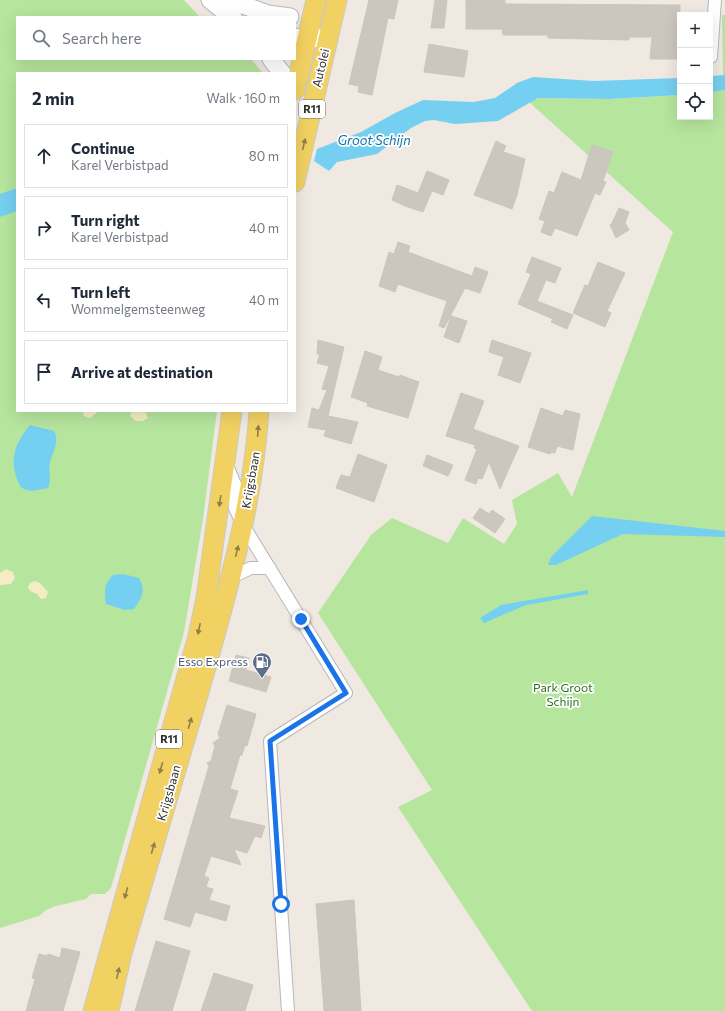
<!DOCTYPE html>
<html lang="en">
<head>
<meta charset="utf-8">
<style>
  body { margin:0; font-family:Commissioner,sans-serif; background:#f2f2f3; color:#1f2937 }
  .controls { position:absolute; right:12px; top:12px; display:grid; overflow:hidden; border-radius:0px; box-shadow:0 4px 16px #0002 }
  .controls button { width:36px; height:36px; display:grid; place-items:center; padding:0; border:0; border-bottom:1px solid #e0e1e3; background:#fff; color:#1f2937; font:20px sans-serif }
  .stop { position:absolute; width:12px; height:12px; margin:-9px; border:3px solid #1a73e8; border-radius:50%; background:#fff }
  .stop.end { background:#1a73e8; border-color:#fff; box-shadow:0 1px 4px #0008 }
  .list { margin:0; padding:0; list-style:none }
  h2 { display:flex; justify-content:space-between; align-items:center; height:52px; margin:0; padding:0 16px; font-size:17px }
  h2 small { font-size:13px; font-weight:400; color:#747a83 }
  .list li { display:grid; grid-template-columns:26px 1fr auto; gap:12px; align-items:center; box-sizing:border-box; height:64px; margin:0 8px 8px; padding:0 8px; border:1px solid #e0e1e3; border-radius:0px }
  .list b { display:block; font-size:15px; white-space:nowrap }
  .list p { margin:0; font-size:13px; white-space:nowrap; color:#747a83 }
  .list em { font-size:13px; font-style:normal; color:#747a83 }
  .icon { flex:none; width:22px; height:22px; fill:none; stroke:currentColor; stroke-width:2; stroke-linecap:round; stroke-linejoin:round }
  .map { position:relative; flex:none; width:725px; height:1011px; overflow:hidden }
  .search { position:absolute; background:#fff; box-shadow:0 4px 16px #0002; left:16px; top:16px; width:280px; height:44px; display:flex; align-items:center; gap:10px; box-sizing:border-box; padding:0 14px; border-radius:0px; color:#747a83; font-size:15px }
  .panel { position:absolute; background:#fff; box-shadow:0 4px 16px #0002; left:16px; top:72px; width:280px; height:340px; border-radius:0px }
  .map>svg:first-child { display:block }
  .green { fill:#b6e59e }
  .sand { fill:#f3ecc5 }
  .water { fill:#75cff0 }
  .building { fill:#cbc7bf; stroke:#cbc5ba }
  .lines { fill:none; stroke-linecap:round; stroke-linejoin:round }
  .street-casing { stroke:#b4b7c1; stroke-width:14 }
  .secondary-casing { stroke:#b4b7c1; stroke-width:19 }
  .primary-casing { stroke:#c9c9c9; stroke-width:21 }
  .street { stroke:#fff; stroke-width:12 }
  .secondary { stroke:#fff; stroke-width:17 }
  .primary { stroke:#f2d163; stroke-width:19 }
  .oneway { fill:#908048 }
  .route { stroke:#1a73e8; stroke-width:5 }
  .labels { text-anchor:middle; stroke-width:3.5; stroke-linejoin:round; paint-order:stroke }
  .shield { fill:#fff; stroke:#6d6d6d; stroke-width:1 }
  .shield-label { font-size:11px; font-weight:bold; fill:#2e2e2e }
  .street-label { font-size:12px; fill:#2e2e2e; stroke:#fff }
  .service-label { font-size:12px; fill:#4e5e75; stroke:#fff; text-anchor:end }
  .park-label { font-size:12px; fill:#2c6e1b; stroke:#fff }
  .water-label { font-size:13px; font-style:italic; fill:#0d6fa3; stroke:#fff }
</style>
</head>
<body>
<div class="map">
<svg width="725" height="1011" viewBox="0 0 725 1011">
  <rect width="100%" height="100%" fill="#efe9e1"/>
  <path class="green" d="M 0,0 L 184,0 L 200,17 L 17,17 L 17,59 L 251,59 L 263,73 L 17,73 L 17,411 L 217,411 L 203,519 L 184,632 L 111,888 L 105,894 L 91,894 L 86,899 L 56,906 L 46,910 L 39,916 L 0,928 Z
    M 722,15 L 725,15 L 725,75 L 723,76 Z
    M 725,90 L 725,1011 L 532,1011 L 398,807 L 432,790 L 318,613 L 371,535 L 392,518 L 448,543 L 463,518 L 504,544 L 517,524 L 512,500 L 558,473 L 572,497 L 673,232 L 529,102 L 538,98 L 609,99 L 680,95 L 680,117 L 710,117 L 710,92 Z"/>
  <path class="sand" d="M 82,411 L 99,411 L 90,418 L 84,416 Z
    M 132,411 L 145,411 L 148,418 L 143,421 L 136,421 L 130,416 Z
    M 6,569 L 13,572 L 15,578 L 11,584 L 0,585 L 0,573 Z
    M 35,581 L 40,583 L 48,592 L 46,598 L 41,599 L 37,594 L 30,591 L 28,587 L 30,583 Z"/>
  <path class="water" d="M 725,75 L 725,90 L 710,92 L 710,76 Z
    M 533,77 L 594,81 L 680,78 L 680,95 L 609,99 L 538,98 L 498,121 L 455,124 L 434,120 L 425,121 L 411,128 L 377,154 L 337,162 L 329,171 L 314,161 L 317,149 L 361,132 L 395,113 L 423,100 L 474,102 L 495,98 L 517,83 Z
    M 17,188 L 17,211 L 0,217 L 0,194 Z
    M 30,425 L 54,431 C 60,442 53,451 50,462 C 48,471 52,479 48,488 C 41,489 34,492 27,490 C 21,489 19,484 17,479 C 9,458 16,442 30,425 Z
    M 592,516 L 725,531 L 725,537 L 623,534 L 556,565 L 548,565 L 551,557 Z
    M 123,574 L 139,578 C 146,590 142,598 134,609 L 125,610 L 106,604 C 104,591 104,584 113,575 Z
    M 588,590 L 588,594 L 526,605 L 484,623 L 480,618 L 501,605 Z"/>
  <path class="building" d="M 369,0 L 398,0 L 394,19 L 388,18 L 372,95 L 358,92 L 359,86 L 349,84 Z
    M 435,0 L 447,0 L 444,28 L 431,28 Z
    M 466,0 L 505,0 L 505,4 L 680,5 L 680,59 L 650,59 L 652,37 L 629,37 L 629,40 L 548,38 L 548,35 L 503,35 L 502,29 L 466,29 Z
    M 429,44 L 468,51 L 464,77 L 424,72 Z
    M 496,141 L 506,146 L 503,152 L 525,159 L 517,195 L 512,209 L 474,195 Z
    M 592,145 L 613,152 L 603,181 L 606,182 L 600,195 L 595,193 L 577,236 L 555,228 L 551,236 L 541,232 L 545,221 L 539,219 L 549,191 L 554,193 L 562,172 L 581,180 Z
    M 427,171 L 449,180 L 443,195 L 432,191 L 423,212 L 405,206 L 392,200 L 397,185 L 418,193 Z
    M 619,208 L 629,212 L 625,223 L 629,230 L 616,238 L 610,225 L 612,223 Z
    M 398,242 L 410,246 L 408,252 L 472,276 L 475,267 L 488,272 L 480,293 L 465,288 L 444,328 L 439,326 L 447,301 L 398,284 L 395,292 L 379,286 L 389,252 L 394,254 Z
    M 532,257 L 561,268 L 555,283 L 546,280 L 537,301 L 573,315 L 567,329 L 551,322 L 553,319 L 518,304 L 531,274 L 526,272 Z
    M 598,262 L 625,273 L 607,311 L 611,313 L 605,327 L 573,313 L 585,285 L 588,286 Z
    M 451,316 L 467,321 L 459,343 L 444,337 Z
    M 318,340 L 344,347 L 328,416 L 358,422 L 351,444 L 324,436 L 326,430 L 308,427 L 312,408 L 319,410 L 327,390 L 322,389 L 329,366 L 317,363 L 320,354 L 317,354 Z
    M 492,340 L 531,353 L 520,383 L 498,375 L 504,357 L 489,352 Z
    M 365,351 L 382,357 L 378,370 L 399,377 L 400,375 L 419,382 L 408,418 L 367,406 L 368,403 L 351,397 Z
    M 461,393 L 484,401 L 473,429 L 519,446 L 500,489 L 489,462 L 482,479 L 478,478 L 476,484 L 465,480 L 477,449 L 474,448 L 475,445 L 446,436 Z
    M 541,408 L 563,416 L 565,410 L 580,414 L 573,450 L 557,446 L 555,453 L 551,452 L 550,454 L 528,447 Z
    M 358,454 L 387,465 L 374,502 L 336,488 L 341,475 L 350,477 Z
    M 427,455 L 453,465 L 448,476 L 423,466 Z
    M 480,508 L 489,514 L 492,510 L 505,519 L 495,533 L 473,518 Z
    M 236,655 L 249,658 L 246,670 L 271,677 L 266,692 L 229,681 Z
    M 227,705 L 256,714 L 247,746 L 245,745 L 242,755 L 240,755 L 230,789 L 238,791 L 229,818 L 265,826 L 261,838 L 255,836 L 247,853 L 234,849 L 241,865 L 211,856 L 204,876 L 209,878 L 206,887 L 213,889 L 209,900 L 230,906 L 226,921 L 195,912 L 190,927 L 164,919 L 209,766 L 207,763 L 211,761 L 215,746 L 213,743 L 220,738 L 218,734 Z
    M 354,900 L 361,1011 L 324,1011 L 316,904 Z
    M 156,941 L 190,951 L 180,985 L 172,1011 L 135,1011 Z
    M 62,948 L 80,952 L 63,1011 L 26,1011 L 35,979 L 32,978 L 39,954 L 47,956 L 48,954 L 60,958 Z
    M 214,973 L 253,985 L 245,1011 L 201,1011 Z"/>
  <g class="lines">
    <defs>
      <path id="street" d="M 711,57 L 715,0
        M 226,463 L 236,487 L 235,508 L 243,525 L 346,693 L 270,741 L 288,1011
        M 230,578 L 251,568 L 270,568"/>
      <path id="secondary" d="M 210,0 L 226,13 L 233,17
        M 229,0 L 268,14 L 290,17
        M 295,37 L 307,40 L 329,36
        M 271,59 L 282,73"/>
      <path id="primary" d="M 295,90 L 316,0
        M 295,182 L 337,0
        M 93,1011 L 198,636 L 206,598 L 232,411
        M 109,1011 L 122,953 C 148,866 173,779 199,692 C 225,600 253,507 259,411"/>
    </defs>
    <use href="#street" class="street-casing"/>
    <use href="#secondary" class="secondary-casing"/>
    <use href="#primary" class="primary-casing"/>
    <use href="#street" class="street"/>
    <use href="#secondary" class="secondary"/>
    <use href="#primary" class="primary"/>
  </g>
  <defs><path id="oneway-solid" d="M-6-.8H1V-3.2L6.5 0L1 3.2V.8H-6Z"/></defs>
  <g class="oneway">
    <use href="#oneway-solid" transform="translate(304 144) rotate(-77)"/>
    <use href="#oneway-solid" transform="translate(258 431) rotate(-86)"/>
    <use href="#oneway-solid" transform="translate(220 501) rotate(98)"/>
    <use href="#oneway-solid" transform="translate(237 551) rotate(-76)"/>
    <use href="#oneway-solid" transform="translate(199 629) rotate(102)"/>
    <use href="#oneway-solid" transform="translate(190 723) rotate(-74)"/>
    <use href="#oneway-solid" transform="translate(161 768) rotate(106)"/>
    <use href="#oneway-solid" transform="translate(153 848) rotate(-74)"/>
    <use href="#oneway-solid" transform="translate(126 893) rotate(106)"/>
    <use href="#oneway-solid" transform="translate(118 973) rotate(-77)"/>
  </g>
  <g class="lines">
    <path class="route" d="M 281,904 L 270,741 L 346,693 L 301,619"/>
  </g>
  <defs>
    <symbol id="fuel-pin" viewBox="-11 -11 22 30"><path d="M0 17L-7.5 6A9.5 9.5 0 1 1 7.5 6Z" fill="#5c6f8a" stroke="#fff"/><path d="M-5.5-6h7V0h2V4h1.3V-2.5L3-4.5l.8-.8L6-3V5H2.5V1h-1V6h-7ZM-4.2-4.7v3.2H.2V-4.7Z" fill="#fff"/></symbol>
  </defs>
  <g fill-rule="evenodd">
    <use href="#fuel-pin" x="251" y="651" width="22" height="30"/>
  </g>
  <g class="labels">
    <g class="shield">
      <rect x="299" y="100" width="26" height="18" rx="3"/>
      <rect x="156" y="730" width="26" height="18" rx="3"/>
    </g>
    <g class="shield-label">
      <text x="312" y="113">R11</text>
      <text x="169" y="743">R11</text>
    </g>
    <g class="street-label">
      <text transform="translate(321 68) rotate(-77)" y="4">Autolei</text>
      <text transform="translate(251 480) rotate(-80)" y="4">Krijgsbaan</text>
      <text transform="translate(169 793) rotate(-74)" y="4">Krijgsbaan</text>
    </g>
    <g class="service-label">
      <text x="248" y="666">Esso Express</text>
    </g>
    <g class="park-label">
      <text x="563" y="692">Park Groot<tspan x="563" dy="14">Schijn</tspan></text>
    </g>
    <g class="water-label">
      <text x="374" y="145">Groot Schijn</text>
    </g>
  </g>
</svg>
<div class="controls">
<button>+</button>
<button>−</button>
<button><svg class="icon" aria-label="locate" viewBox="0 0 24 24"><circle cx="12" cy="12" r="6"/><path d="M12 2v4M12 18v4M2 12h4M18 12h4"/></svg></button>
</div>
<div class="stop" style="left:281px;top:904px"></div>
<div class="stop end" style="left:301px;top:619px"></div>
<div class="search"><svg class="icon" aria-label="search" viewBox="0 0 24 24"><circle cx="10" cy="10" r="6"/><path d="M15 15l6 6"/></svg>Search here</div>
<section class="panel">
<h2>2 min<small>Walk · 160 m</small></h2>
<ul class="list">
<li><svg class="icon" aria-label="ahead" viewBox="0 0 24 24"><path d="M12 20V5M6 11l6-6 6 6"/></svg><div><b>Continue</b><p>Karel Verbistpad</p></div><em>80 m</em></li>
<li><svg class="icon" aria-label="right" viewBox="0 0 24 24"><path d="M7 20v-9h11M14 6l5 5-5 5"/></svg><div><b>Turn right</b><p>Karel Verbistpad</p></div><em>40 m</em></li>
<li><svg class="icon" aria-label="left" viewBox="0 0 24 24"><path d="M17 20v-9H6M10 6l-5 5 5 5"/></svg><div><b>Turn left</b><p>Wommelgemsteenweg</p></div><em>40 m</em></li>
<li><svg class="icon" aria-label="arrive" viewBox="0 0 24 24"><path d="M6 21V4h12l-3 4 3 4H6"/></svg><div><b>Arrive at destination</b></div></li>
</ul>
</section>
</div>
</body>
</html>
